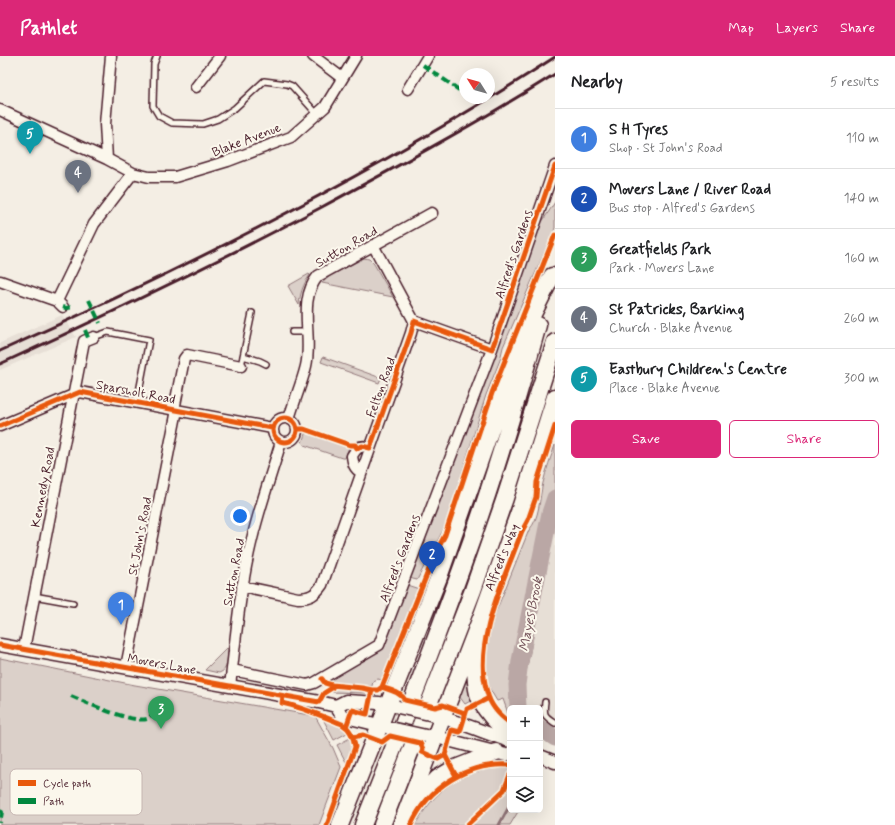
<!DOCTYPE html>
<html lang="en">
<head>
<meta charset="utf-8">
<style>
  body { margin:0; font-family:Mynerve,sans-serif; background:#f2f2f2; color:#202124 }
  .controls { position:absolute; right:12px; bottom:12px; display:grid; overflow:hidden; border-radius:6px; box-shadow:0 4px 16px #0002 }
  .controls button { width:36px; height:36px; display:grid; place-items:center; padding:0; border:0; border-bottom:1px solid #e0e0e0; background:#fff; color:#202124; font:20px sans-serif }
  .compass { position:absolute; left:459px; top:12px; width:36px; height:36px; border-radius:50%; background:#fff; box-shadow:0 4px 16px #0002; rotate:307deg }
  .you { position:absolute; left:240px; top:460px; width:14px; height:14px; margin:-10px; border:3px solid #fff; border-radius:50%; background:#1a73e8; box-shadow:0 0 0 6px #1a73e833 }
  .badge { display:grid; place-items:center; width:26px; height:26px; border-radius:50%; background:#db2777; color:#fff; font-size:13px; font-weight:700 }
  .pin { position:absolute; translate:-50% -33px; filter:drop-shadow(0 1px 2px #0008) }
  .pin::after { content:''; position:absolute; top:21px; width:14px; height:12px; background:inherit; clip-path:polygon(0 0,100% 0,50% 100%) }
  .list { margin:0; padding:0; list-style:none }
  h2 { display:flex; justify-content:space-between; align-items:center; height:52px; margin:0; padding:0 16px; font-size:17px }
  h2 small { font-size:13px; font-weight:400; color:#757577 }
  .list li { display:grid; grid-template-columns:26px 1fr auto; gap:12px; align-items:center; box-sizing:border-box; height:60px; padding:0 16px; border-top:1px solid #e0e0e0 }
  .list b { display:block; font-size:15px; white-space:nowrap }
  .list p { margin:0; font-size:13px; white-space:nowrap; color:#757577 }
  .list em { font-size:13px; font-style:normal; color:#757577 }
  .actions { display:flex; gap:8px; padding:12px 16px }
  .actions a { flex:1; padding:9px 0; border:1px solid #db2777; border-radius:6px; text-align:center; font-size:14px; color:#db2777 }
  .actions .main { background:#db2777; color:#fff }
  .icon { flex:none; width:22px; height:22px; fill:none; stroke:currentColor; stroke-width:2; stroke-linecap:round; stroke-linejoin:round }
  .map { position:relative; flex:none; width:555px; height:769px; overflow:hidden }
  header { display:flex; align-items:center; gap:24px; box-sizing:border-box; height:56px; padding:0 20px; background:#db2777; color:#fff }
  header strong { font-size:19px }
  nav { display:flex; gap:22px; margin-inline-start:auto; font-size:14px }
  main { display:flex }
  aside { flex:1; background:#fff }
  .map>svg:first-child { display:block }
  .built { fill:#e7dfd6 }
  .green { fill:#dbd0c9; stroke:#92787a }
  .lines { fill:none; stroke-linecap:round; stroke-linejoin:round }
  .stream { stroke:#8d7174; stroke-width:3 }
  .river { stroke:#baa7a5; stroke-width:17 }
  .service-casing { stroke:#4a1f2b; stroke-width:8 }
  .minor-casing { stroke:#4a1f2b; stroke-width:13 }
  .tertiary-casing { stroke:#4a1f2b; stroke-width:15 }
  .trunk-casing { stroke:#4a1f2b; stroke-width:19 }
  .service { stroke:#fbf7ec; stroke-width:5 }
  .minor { stroke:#fbf7ec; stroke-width:10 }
  .tertiary { stroke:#fbf7ec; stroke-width:12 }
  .trunk { stroke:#fbf7ec; stroke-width:16 }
  .rail { stroke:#4a1f2b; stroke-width:3 }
  .tertiary-bridge-casing { stroke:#4a1f2b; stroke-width:15; stroke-linecap:butt }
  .tertiary-bridge { stroke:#fbf7ec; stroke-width:12 }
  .quiet { stroke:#00873e; stroke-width:4; stroke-dasharray:8 4; stroke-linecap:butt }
  .cycleway-casing { stroke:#fbf7ec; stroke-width:8 }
  .cycleway { stroke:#e8590c; stroke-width:5 }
  .labels { text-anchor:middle; stroke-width:4; stroke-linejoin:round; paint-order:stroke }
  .street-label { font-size:13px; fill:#4a1f2b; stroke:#fbf7ec }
  .water-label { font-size:14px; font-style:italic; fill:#714f56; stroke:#fbf7ec }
  .key { fill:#fbf7ec; stroke:#c6b6b2; stroke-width:1 }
  .key-label { font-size:11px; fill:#4a1f2b }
</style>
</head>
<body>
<header>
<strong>Pathlet</strong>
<nav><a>Map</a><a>Layers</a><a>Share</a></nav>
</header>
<main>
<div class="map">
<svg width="555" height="769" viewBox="0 0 555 769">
  <rect width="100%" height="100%" fill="#f4eee4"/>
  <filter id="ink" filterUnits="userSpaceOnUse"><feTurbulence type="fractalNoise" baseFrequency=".025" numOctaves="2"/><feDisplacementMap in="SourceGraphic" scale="8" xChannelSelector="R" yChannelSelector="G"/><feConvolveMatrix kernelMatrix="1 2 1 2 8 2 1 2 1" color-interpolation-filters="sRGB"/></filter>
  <g filter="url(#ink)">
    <path class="built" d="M 62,259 L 76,281 L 0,314 L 0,287 Z
      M 555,466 L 555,677 L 540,667 L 540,652 L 523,652 L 522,649 L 525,622 Z"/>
    <path class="green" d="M 555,146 L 555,172 L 503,291 L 500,304 L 486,339 L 451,452 L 443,474 L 417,524 L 409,522 L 470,365 L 540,169 Z
      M 364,202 L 369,203 L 374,208 L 393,241 L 322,227 L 330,220 Z
      M 309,218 L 310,219 C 303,228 300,238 299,249 L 288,230 Z
      M 323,301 L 381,322 L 379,327 L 321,306 Z
      M 306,375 L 347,389 L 349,391 L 345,402 L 342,402 L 304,389 L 302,387 Z
      M 555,389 L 555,466 L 525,622 L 522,649 L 514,648 L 514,652 L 510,652 L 510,663 L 503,643 L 497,645 C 494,640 490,634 488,628 C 482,611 490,575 495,558 L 529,474 C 540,462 539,443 543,427 C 546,414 551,401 555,389 Z
      M 407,529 L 419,533 L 384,622 L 382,624 L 378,623 L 373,625 L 372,630 L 329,626 L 327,624 L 384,589 Z
      M 227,592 L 228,593 C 227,602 229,614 219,617 L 205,614 Z
      M 0,602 L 135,629 L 315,660 L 333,692 L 341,711 L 319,769 L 0,769 Z
      M 466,620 L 469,621 L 474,643 L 465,648 L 459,640 Z
      M 334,631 L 363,633 L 365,635 L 366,637 L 328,636 Z
      M 323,663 L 343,671 L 347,677 L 334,684 Z
      M 350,682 L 354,690 L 347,708 L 337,689 Z
      M 496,712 L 510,712 L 510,754 L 519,754 L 510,769 L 415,769 C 435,735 456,718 496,712 Z"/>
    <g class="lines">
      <path class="stream" d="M 499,769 L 510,749"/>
      <path class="river" d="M 518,652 L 517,629 L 520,605 L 550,457 L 555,442
        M 540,672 L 555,682"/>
      <defs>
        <path id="service" d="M 157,0 L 154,8 L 153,50 L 159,60 L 172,67 L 203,68 L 218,63 L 235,52 L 264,25 L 287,28 L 292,30 L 317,58
          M 292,276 L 307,276
          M 94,281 L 108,276 L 149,284 L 137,346
          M 243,300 L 260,305 L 266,308
          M 241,310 L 252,257
          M 34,540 L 73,547
          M 545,646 C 543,660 545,660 555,667"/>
        <path id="minor" d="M 313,0 L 342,22
          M 196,31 L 220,0
          M 408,33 L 428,0
          M 0,54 L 107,103 L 133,117 L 149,121 L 175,121 L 228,105 L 291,81 L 325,51 L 356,0
          M 107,103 L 105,68 L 111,0
          M 0,225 L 57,245 L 63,251
          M 57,245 L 94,168 L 133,117
          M 414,265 L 492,293
          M 174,354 L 184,303 L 187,299 L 241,310
          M273 374a12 12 0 1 1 24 0a12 12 0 1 1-24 0Z
          M 289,363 C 294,345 302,327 306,310 C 313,280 297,245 318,220 L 432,157
          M 0,370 L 80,336 L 272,372
          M 361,416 C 354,413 353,407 352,400 C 356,392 361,388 370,392
          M 242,530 L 298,542 C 310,542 315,539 322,529 L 411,277 L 414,265 L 373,189
          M 24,593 L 84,285 L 94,281
          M 126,611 L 177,354
          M 232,614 L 307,629 L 314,627 L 379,589 L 492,293 L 555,110
          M 230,630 C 236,581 240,531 252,483 C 260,450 271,419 281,386"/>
        <path id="tertiary" d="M 0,589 L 319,646 L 336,650 L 346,645 L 379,647 L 395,650
          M 336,650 L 342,660 L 387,671
          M 436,660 C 461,666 485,677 510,685
          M 428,680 L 436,681 L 506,699 L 510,697
          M 540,700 L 555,706"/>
        <path id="trunk" d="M 478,585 C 475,602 474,621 478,638 C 480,646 486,654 491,660 C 497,667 504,673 510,681
          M 413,749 L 438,722 L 453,713 L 496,696
          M 340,769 L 439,521 L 527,270 L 552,220
          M 363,769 C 401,674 438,579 472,483 C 497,413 518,341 538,269
          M 382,769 L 473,534 L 505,442 L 555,286
          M 401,769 L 482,559 L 519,456 L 555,341"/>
      </defs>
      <use href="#service" class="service-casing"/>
      <use href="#minor" class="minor-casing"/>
      <use href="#tertiary" class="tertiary-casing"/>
      <use href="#trunk" class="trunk-casing"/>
      <use href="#service" class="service"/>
      <use href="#minor" class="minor"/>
      <use href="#tertiary" class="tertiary"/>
      <use href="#trunk" class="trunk"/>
      <path class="rail" d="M 0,295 C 191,210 379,115 555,1
        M 0,308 C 108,259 215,207 320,152 C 400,109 479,66 555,18"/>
      <defs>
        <path id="tertiary-bridge" d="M 398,651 L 434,659
          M 390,672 L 426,680"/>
      </defs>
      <use href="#tertiary-bridge" class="tertiary-bridge-casing"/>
      <use href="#tertiary-bridge" class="tertiary-bridge"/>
      <path class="quiet" d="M 423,9 L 462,36
        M 89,244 L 100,267
        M 63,251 L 66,252 L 74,251
        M 85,274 L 89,284
        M 71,640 C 85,646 137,670 149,662 C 154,658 156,650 159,645
        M 0,755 L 2,756 L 0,767"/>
      <defs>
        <path id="cycleway" d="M273 374a12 12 0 1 1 24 0a12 12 0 1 1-24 0Z
          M 0,370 L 80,336 L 272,372
          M 297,373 L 304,373 L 350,389 L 355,389 L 357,392 L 362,390 L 370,392 L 411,277 L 414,265 L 492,293 L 555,110
          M 0,589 L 319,646 L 324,637 L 332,632 L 332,629
          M 322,623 L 325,627 L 332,629 L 362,632 L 372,634 L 378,634 L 382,631 L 435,498 L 445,479 L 492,337 L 555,179
          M 382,631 C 391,635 400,636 405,644 L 435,651 L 443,649 L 465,657
          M 283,640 L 282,647 C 302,651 322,660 342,668 C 351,673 354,682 355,691 L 327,769
          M 510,667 C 500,660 490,649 487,636 C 472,587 505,521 522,475 L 528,464 L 536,441 L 537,426 L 555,370
          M 346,671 L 352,654 L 367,658 L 372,634
          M 353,681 L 363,679 L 382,686 L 390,680 L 420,687 L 423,693 L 422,696 L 438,703 L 445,699
          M 456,720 L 445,699 L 452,674 L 460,676 L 467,653 L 489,642
          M 411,769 C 428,731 468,706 510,709
          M 467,769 L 504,734 L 510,719"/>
      </defs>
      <use href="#cycleway" class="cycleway-casing"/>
      <use href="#cycleway" class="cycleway"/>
    </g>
  </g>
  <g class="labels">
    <g class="street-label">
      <text transform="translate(246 83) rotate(-21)" y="5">Blake Avenue</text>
      <text transform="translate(346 190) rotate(-30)" y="5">Sutton Road</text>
      <text transform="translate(513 198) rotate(-71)" y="5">Alfred's Gardens</text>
      <text transform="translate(380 331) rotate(-70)" y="5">Felton Road</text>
      <text transform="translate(136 335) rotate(11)" y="5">Sparsholt Road</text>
      <text transform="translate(42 431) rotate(-79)" y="5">Kennedy Road</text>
      <text transform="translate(139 480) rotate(-79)" y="5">St John's Road</text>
      <text transform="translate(501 501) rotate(-68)" y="5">Alfred's Way</text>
      <text transform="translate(399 502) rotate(-69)" y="5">Alfred's Gardens</text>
      <text transform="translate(233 516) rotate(-79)" y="5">Sutton Road</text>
      <text transform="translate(162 607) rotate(10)" y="5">Movers Lane</text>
    </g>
    <g class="water-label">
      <text transform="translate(530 558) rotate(-79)" y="5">Mayes Brook</text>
    </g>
  </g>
  <rect x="10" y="713" width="132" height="46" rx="6" class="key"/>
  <rect x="18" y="724" width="18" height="6" fill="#e8590c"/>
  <rect x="18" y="742" width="18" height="6" fill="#00873e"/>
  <g class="key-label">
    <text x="43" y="731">Cycle path</text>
    <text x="43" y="749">Path</text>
  </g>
</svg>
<div class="controls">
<button>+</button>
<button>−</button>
<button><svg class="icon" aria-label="layers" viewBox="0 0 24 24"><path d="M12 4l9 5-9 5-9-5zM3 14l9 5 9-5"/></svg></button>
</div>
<svg class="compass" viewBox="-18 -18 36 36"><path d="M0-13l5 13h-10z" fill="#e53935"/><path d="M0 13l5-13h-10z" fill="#757577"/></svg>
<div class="you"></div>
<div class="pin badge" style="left:121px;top:569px;background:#3f7fe0">1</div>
<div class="pin badge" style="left:432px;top:518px;background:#1a4fb4">2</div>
<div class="pin badge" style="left:161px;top:673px;background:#2e9e5b">3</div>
<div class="pin badge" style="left:78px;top:137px;background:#6b7280">4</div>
<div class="pin badge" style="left:30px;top:98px;background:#0f9aa8">5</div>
</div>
<aside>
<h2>Nearby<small>5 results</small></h2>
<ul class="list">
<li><span class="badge" style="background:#3f7fe0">1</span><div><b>S H Tyres</b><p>Shop · St John's Road</p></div><em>110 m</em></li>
<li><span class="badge" style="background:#1a4fb4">2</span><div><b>Movers Lane / River Road</b><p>Bus stop · Alfred's Gardens</p></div><em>140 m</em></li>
<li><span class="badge" style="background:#2e9e5b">3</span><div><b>Greatfields Park</b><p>Park · Movers Lane</p></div><em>160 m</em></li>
<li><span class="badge" style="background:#6b7280">4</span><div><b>St Patricks, Barking</b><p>Church · Blake Avenue</p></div><em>260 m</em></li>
<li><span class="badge" style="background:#0f9aa8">5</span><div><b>Eastbury Children's Centre</b><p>Place · Blake Avenue</p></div><em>300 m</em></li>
</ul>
<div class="actions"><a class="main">Save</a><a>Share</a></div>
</aside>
</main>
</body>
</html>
